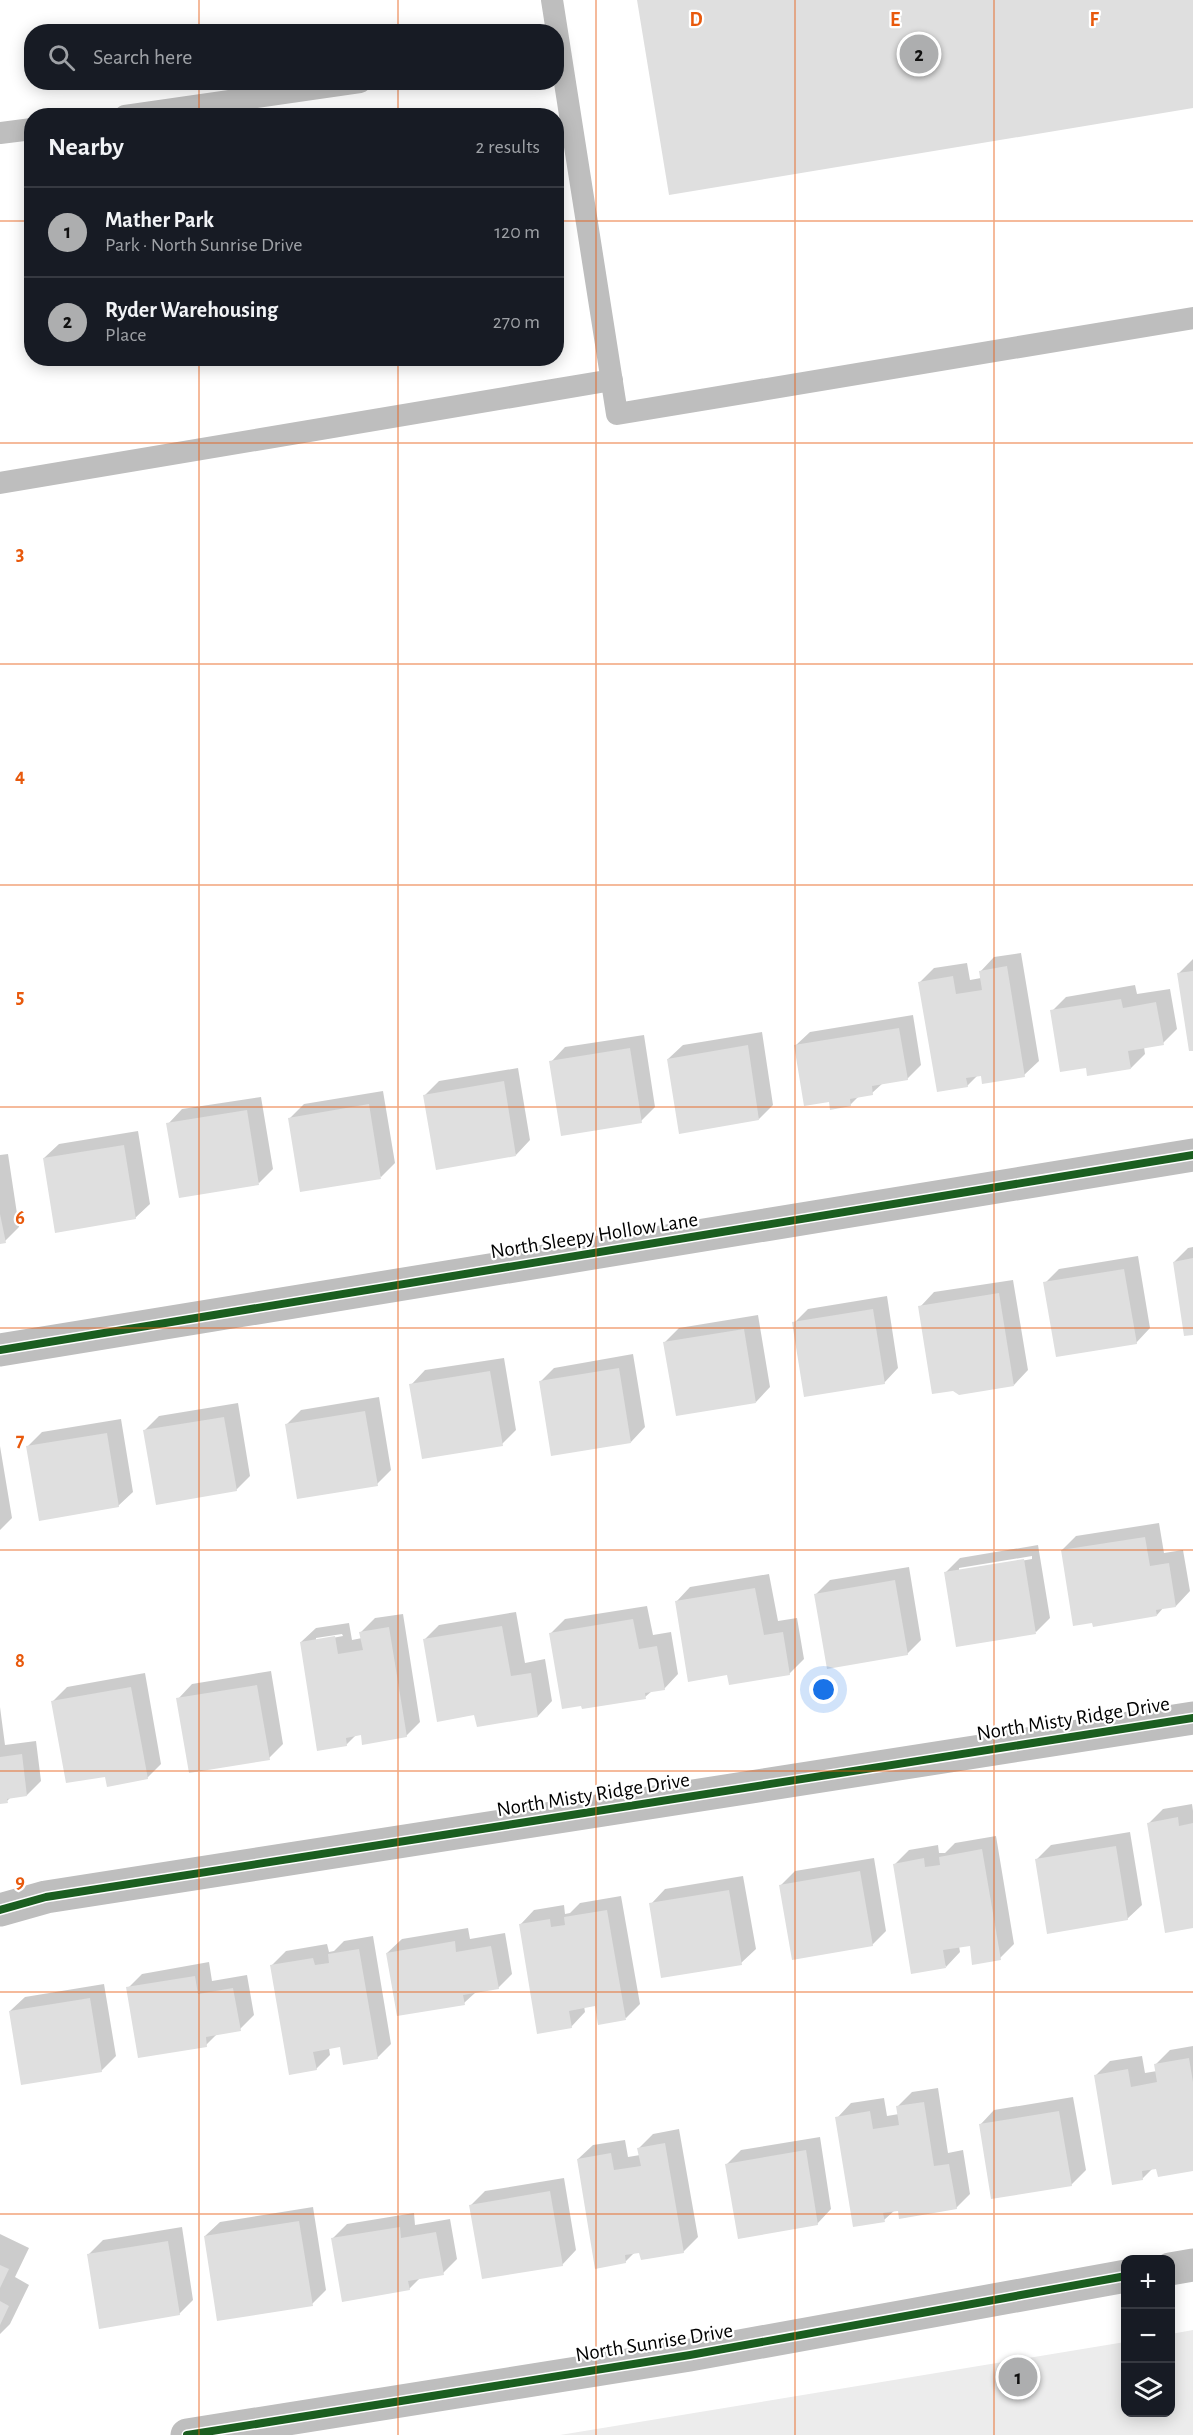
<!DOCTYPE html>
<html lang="en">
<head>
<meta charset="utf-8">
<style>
  body { margin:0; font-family:"Alegreya Sans",sans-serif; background:#20242c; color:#f1f3f6 }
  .controls { position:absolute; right:18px; bottom:18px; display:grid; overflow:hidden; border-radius:12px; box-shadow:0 3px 15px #0003 }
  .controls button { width:54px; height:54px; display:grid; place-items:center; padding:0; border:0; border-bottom:2px solid #363941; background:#171b24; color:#f1f3f6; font:30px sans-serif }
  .you { position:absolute; left:824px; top:1690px; width:21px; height:21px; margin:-15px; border:4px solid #fff; border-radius:50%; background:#1a73e8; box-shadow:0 0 0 9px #1a73e833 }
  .badge { display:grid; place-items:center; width:39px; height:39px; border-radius:50%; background:#adaeaf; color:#111; font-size:20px; font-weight:700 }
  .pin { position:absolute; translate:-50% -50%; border:3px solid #fff; box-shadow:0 2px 6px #0006 }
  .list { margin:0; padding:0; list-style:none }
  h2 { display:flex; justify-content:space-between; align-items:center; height:78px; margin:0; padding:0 24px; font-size:26px }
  h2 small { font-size:20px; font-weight:400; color:#9ea1a6 }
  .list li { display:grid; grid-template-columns:39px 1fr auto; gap:18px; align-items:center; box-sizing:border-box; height:90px; padding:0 24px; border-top:2px solid #363941 }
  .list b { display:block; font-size:22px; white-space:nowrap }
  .list p { margin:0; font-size:20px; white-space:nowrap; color:#9ea1a6 }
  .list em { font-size:20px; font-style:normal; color:#9ea1a6 }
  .icon { flex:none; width:33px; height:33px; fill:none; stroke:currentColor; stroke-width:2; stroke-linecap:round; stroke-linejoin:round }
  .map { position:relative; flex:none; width:1193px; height:2435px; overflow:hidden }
  .search { position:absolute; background:#171b24; box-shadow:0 3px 15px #0003; left:24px; top:24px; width:540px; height:66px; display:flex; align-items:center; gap:15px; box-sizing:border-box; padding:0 21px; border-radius:24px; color:#9ea1a6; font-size:22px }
  .panel { position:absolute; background:#171b24; box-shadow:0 3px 15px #0003; left:24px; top:108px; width:540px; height:258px; border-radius:24px }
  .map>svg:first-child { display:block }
  .green { fill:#ececec }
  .shadow { fill:#0003; fill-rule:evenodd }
  .building { fill:#dfdfdf }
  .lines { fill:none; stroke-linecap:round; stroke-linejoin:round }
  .lane { stroke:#bebebe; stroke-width:22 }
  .street { stroke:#bebebe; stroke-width:33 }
  .cycleway-casing { stroke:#fff; stroke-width:11 }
  .cycleway { stroke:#1b5e20; stroke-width:8 }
  .grid { fill:none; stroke:#e8590c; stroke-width:1.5; stroke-opacity:0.55 }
  .labels { text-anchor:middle; stroke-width:4.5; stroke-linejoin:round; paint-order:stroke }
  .street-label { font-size:21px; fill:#000; stroke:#fff }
  .grid-label { font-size:20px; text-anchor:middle; font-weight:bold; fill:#e8590c; stroke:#fff; stroke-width:4.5; stroke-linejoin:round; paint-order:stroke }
</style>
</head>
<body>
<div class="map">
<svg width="1193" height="2435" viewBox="0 0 1193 2435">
  <rect width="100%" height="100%" fill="#fff"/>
  <path class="green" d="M 1193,2330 L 1193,2435 L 560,2435 L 1125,2342 L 1126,2412 L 1170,2412 L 1171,2334 Z"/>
  <path class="shadow" d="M 1021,953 L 1039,1061 L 1024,1075 L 978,1075 L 967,1086 L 919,983 L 934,968 L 967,963 L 970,980 L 981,978 L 980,972 L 994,957 Z
    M 1193,959 L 1193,1049 L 1178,974 Z
    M 1135,985 L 1137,994 L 1170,989 L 1177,1029 L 1163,1043 L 1144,1047 L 1145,1054 L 1131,1068 L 1087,1066 L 1052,1011 L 1066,997 Z
    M 913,1015 L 921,1065 L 907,1079 L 883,1083 L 872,1093 L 859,1096 L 850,1105 L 830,1100 L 795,1046 L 810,1032 Z
    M 762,1032 L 773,1105 L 759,1119 L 668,1059 L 683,1045 Z
    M 644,1035 L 655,1107 L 641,1121 L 551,1062 L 565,1047 Z
    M 518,1068 L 530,1140 L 516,1155 L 425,1095 L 439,1081 Z
    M 383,1091 L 395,1163 L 381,1177 L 290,1118 L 304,1104 Z
    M 261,1097 L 273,1169 L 259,1183 L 168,1124 L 182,1109 Z
    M 138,1131 L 150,1204 L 135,1218 L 44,1158 L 59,1144 Z
    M 8,1154 L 19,1227 L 5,1241 L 0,1242 L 0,1155 Z
    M 1193,1247 L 1193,1333 L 1174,1262 L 1188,1248 Z
    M 1138,1256 L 1150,1328 L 1136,1343 L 1045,1283 L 1059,1269 Z
    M 1013,1280 L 1028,1370 L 1014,1385 L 920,1307 L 934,1292 Z
    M 887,1296 L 898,1368 L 884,1383 L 794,1323 L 808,1309 Z
    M 758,1315 L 770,1387 L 756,1402 L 665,1342 L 679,1328 Z
    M 633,1354 L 645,1427 L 631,1442 L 540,1382 L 554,1368 Z
    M 504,1358 L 516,1430 L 502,1444 L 411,1385 L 425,1370 Z
    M 379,1397 L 391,1470 L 377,1484 L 286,1425 L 301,1410 Z
    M 238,1403 L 250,1476 L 236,1490 L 145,1430 L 159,1416 Z
    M 121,1419 L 133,1492 L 118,1506 L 28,1446 L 42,1432 Z
    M 0,1446 L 12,1518 L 0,1530 Z
    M 1159,1523 L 1164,1553 L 1183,1550 L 1190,1591 L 1176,1606 L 1164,1607 L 1157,1615 L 1062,1550 L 1076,1536 Z
    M 1038,1545 L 1050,1618 L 1036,1632 L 945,1573 L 960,1558 ZM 1032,1556 L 1032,1559 L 959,1571 L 959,1568 Z
    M 909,1567 L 921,1640 L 907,1654 L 816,1594 L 830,1580 Z
    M 769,1574 L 778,1621 L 797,1618 L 804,1659 L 789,1674 L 728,1673 L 676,1602 L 690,1587 Z
    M 647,1606 L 653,1635 L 671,1632 L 678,1674 L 664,1689 L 652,1691 L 645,1697 L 550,1634 L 565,1619 Z
    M 516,1612 L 525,1663 L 545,1659 L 552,1701 L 538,1716 L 475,1714 L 424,1640 L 439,1625 Z
    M 403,1614 L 420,1722 L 406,1736 L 362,1733 L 357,1734 L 346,1745 L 301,1642 L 316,1628 L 349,1623 L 352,1640 L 362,1638 L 361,1632 L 375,1618 ZM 342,1634 L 343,1636 L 316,1641 L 316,1638 Z
    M 271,1671 L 283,1744 L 269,1758 L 178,1699 L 192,1684 Z
    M 145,1673 L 161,1764 L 147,1778 L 106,1775 L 53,1701 L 67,1687 Z
    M 0,1707 L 5,1745 L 36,1741 L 41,1781 L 27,1795 L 11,1797 L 7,1801 L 0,1802 Z
    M 1192,1804 L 1193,1811 L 1193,1927 L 1149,1823 L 1163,1809 Z
    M 1130,1832 L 1142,1905 L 1127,1919 L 1037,1859 L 1051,1845 Z
    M 996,1836 L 1014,1944 L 1000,1958 L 971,1944 L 959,1946 L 960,1952 L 946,1967 L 895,1864 L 909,1850 L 938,1845 L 939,1853 L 945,1853 L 955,1843 Z
    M 874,1858 L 886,1931 L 872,1945 L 781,1885 L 795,1871 Z
    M 743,1876 L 756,1949 L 741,1963 L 651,1904 L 665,1889 Z
    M 621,1896 L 640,2004 L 626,2018 L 596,2004 L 584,2006 L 585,2012 L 571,2027 L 520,1925 L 534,1910 L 564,1905 L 565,1914 L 570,1913 L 580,1903 Z
    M 468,1928 L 470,1939 L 505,1933 L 512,1974 L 498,1988 L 476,1992 L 464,2003 L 387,1953 L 402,1939 Z
    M 373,1936 L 391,2044 L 377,2058 L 341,2046 L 329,2048 L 330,2055 L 316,2069 L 272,1965 L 286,1951 L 327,1944 L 329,1952 L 334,1951 L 344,1941 Z
    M 209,1962 L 212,1981 L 247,1975 L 254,2015 L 240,2029 L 218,2033 L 206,2045 L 128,1988 L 142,1974 Z
    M 104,1984 L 116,2056 L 101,2071 L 10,2011 L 25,1997 Z
    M 1193,2046 L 1193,2169 L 1153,2168 L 1142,2179 L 1095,2076 L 1110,2061 L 1142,2056 L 1145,2073 L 1157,2071 L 1155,2065 L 1170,2050 Z
    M 938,2088 L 948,2153 L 963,2150 L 970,2194 L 956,2208 L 895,2210 L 884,2220 L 837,2118 L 851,2103 L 884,2098 L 887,2116 L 899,2114 L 898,2106 L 912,2092 Z
    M 1073,2097 L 1086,2170 L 1071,2185 L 980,2125 L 994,2110 Z
    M 679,2129 L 698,2237 L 683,2252 L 635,2252 L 625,2262 L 578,2159 L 593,2145 L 625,2140 L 628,2157 L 640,2155 L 639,2148 L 653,2134 Z
    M 820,2137 L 831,2209 L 817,2224 L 727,2164 L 741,2150 Z
    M 564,2178 L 576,2250 L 562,2265 L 471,2205 L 485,2191 Z
    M 313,2207 L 326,2290 L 312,2304 L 205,2236 L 220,2222 Z
    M 414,2213 L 415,2225 L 450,2219 L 457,2259 L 443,2273 L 421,2277 L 409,2289 L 332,2239 L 347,2224 Z
    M 182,2227 L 193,2300 L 179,2314 L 89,2254 L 103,2240 Z
    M 0,2234 L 29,2248 L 15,2277 L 29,2285 L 10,2324 L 0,2334 Z"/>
  <path class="building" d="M 637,0 L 1193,0 L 1193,108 L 669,195 Z
    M 1007,966 L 1025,1077 L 982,1084 L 981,1076 L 966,1078 L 968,1087 L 937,1092 L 918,982 L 953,976 L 956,994 L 982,990 L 979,971 Z
    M 1193,971 L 1193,1051 L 1189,1051 L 1177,973 Z
    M 1121,999 L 1123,1008 L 1156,1002 L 1164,1045 L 1128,1051 L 1131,1069 L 1087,1076 L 1086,1068 L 1060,1072 L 1050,1010 Z
    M 899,1028 L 908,1080 L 872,1086 L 873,1095 L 850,1099 L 851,1106 L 830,1110 L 829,1102 L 804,1106 L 794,1045 Z
    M 748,1045 L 759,1120 L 679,1134 L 667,1059 Z
    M 630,1048 L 642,1123 L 561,1136 L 549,1061 Z
    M 504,1081 L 516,1156 L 436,1170 L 423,1095 Z
    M 369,1104 L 381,1179 L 300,1192 L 288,1118 Z
    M 247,1110 L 259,1185 L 179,1198 L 166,1123 Z
    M 124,1145 L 136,1219 L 55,1233 L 43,1158 Z
    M 0,1214 L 6,1243 L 0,1244 Z
    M 1193,1258 L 1193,1335 L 1184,1336 L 1173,1262 Z
    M 1124,1269 L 1137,1344 L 1056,1357 L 1043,1282 Z
    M 999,1293 L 1014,1386 L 959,1395 L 953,1391 L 932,1394 L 918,1306 Z
    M 873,1309 L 885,1384 L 804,1397 L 792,1322 Z
    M 744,1329 L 756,1403 L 676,1416 L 663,1342 Z
    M 619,1368 L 631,1443 L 551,1456 L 539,1381 Z
    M 490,1371 L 503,1446 L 422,1459 L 409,1384 Z
    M 365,1411 L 378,1486 L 297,1499 L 285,1424 Z
    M 224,1417 L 237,1491 L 156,1505 L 143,1430 Z
    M 107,1433 L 119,1507 L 39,1521 L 26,1446 Z
    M 1145,1537 L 1150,1566 L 1169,1563 L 1176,1607 L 1156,1610 L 1157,1616 L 1093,1627 L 1092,1623 L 1073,1626 L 1061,1550 Z
    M 1024,1559 L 1036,1634 L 956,1647 L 944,1572 Z
    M 895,1580 L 908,1655 L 827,1669 L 814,1594 Z
    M 755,1588 L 764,1635 L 783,1632 L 790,1675 L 729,1685 L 727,1675 L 688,1682 L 675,1601 Z
    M 633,1619 L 639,1649 L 657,1646 L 665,1690 L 645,1693 L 646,1699 L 582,1709 L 581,1706 L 562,1709 L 549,1633 Z
    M 502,1626 L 511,1676 L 531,1673 L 538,1717 L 477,1727 L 474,1715 L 437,1722 L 423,1639 Z
    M 389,1627 L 407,1737 L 362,1745 L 361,1735 L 346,1738 L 347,1746 L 317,1751 L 300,1642 L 335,1636 L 338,1654 L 363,1650 L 359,1632 Z
    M 257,1685 L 270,1760 L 189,1773 L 176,1698 Z
    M 131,1687 L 148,1779 L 107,1787 L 105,1777 L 66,1783 L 51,1701 Z
    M 22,1754 L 27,1796 L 7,1799 L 8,1803 L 0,1804 L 0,1757 Z
    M 1178,1817 L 1179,1826 L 1193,1823 L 1193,1928 L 1165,1933 L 1147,1823 Z
    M 1116,1846 L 1128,1920 L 1047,1934 L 1035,1859 Z
    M 982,1849 L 1001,1960 L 972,1965 L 970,1946 L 943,1950 L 946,1968 L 911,1974 L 893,1864 L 924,1858 L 925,1867 L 940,1865 L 939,1857 Z
    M 860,1871 L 873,1946 L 792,1960 L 779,1885 Z
    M 729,1890 L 742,1965 L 661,1978 L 649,1903 Z
    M 607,1910 L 626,2020 L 598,2025 L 595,2006 L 569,2011 L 572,2028 L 537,2034 L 519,1924 L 550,1919 L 551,1927 L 565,1925 L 564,1917 Z
    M 455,1941 L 456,1952 L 491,1946 L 499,1989 L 463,1995 L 465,2005 L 397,2016 L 386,1953 Z
    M 359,1949 L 378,2059 L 343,2065 L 340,2047 L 313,2052 L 317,2070 L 289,2075 L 270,1965 L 313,1958 L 315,1965 L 329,1963 L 328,1954 Z
    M 195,1976 L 198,1994 L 233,1988 L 241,2031 L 206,2037 L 207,2047 L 138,2058 L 126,1987 Z
    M 90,1998 L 102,2072 L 21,2085 L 9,2011 Z
    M 1189,2058 L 1193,2082 L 1193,2171 L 1158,2177 L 1156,2169 L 1142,2171 L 1143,2180 L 1112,2185 L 1094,2075 L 1128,2069 L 1131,2087 L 1157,2082 L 1154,2064 Z
    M 924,2102 L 934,2166 L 949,2164 L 957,2209 L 899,2219 L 898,2211 L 883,2213 L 885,2222 L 853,2227 L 835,2117 L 870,2111 L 873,2129 L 899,2125 L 896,2106 Z
    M 1059,2111 L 1072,2186 L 991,2199 L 979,2124 Z
    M 665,2143 L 684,2253 L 641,2260 L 639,2253 L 625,2255 L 626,2263 L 595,2269 L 577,2159 L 611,2153 L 614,2170 L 641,2166 L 637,2148 Z
    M 806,2150 L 818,2225 L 738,2239 L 725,2164 Z
    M 550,2191 L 563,2266 L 482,2279 L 469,2205 Z
    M 299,2221 L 313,2306 L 217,2321 L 204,2236 Z
    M 400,2227 L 401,2238 L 436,2232 L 444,2275 L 408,2281 L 410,2290 L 342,2302 L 331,2238 Z
    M 168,2241 L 180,2315 L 99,2329 L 87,2254 Z
    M 0,2265 L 9,2269 L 0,2288 Z
    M 0,2301 L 9,2306 L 0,2325 Z"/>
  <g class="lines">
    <path class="lane" d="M 552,0 L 617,414 L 1193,318
      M 125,116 L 360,82
      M 0,133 L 32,129
      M 0,483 L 612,380"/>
    <path class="street" d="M 0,1350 L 1193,1155
      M 0,1910 L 46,1897 L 1193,1718
      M 1170,2269 L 1193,2265
      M 187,2435 L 690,2355 L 1126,2276"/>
    <defs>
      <path id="cycleway" d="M 0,1350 L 1193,1155
        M 0,1910 L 46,1897 L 1193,1718
        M 187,2435 L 690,2355 L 1126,2276"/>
    </defs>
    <use href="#cycleway" class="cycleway-casing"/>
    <use href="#cycleway" class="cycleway"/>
  </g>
  <path class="grid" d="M 199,0 L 199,32M 398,0 L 398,32M 596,0 L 596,2435M 795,0 L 795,2435M 994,0 L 994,2435M 199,82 L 199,116M 398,82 L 398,116M 0,221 L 32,221M 556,221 L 1193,221M 199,358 L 199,2435M 398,358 L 398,2435M 0,443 L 1193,443M 0,664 L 1193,664M 0,885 L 1193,885M 0,1107 L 1193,1107M 0,1328 L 1193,1328M 0,1550 L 1193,1550M 0,1771 L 1193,1771M 0,1992 L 1193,1992M 0,2214 L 1193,2214"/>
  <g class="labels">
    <g class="street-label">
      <text transform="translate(594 1235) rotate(-9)" y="7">North Sleepy Hollow Lane</text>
      <text transform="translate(1073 1718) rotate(-9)" y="7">North Misty Ridge Drive</text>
      <text transform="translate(593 1794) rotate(-9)" y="7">North Misty Ridge Drive</text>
      <text transform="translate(654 2342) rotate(-9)" y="7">North Sunrise Drive</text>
    </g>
  </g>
  <g class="grid-label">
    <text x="696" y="26">D</text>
    <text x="895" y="26">E</text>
    <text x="1094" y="26">F</text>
    <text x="20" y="560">3</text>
    <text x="20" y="782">4</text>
    <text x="20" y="1003">5</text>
    <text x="20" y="1224">6</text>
    <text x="20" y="1446">7</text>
    <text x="20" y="1667">8</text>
    <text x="20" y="1888">9</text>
  </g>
</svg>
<div class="controls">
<button>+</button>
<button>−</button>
<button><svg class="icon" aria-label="layers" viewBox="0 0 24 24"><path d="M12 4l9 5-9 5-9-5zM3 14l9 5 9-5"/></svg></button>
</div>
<div class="you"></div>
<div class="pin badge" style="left:1018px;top:2377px">1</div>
<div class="pin badge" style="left:919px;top:54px">2</div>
<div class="search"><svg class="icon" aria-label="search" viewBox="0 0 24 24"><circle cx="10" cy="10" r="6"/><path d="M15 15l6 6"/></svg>Search here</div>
<section class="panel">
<h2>Nearby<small>2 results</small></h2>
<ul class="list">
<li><span class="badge">1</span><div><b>Mather Park</b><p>Park · North Sunrise Drive</p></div><em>120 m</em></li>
<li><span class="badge">2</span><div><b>Ryder Warehousing</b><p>Place</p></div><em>270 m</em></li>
</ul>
</section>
</div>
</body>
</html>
